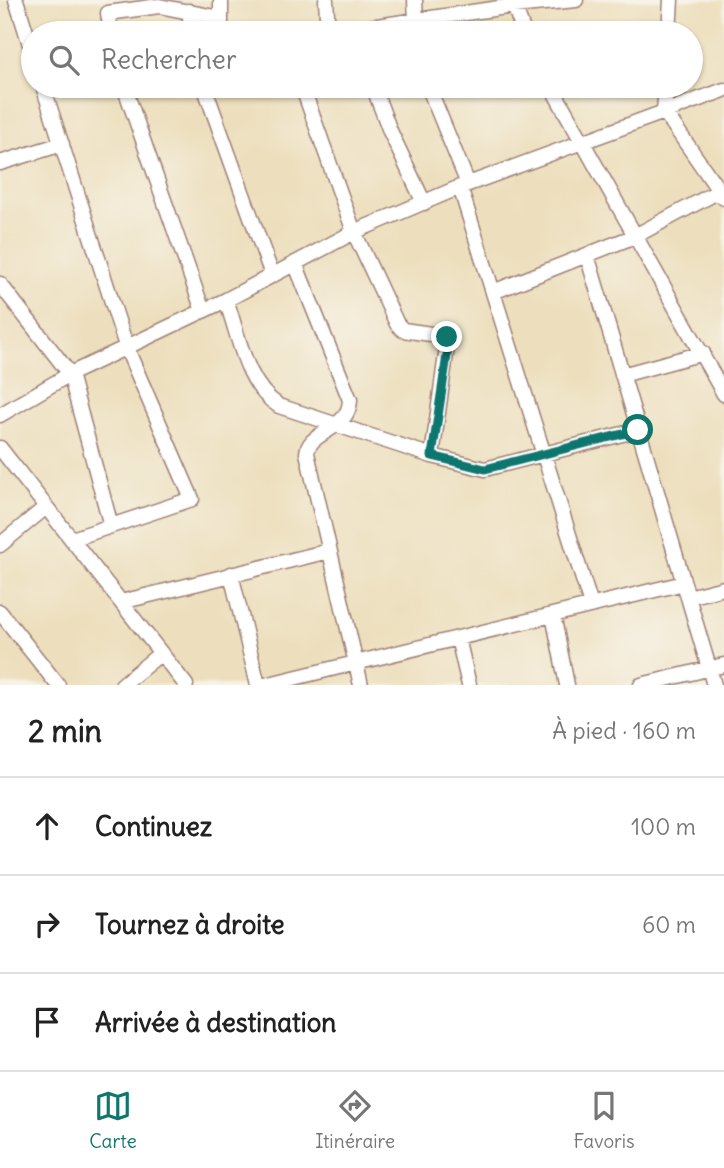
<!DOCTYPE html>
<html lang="fr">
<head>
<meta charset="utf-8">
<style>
  body { margin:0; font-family:Delius,sans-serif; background:#f6f6f6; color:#222 }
  .stop { position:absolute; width:21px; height:21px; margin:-16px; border:5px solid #0f766e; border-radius:50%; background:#fff }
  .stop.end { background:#0f766e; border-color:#fff; box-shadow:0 2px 7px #0008 }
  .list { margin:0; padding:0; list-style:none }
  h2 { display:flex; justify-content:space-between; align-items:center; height:91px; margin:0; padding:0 28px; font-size:30px }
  h2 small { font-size:23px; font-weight:400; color:#767676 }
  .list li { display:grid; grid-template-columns:46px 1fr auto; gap:21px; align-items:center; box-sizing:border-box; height:98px; padding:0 28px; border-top:2px solid #e0e0e0 }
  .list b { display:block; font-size:26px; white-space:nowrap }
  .list em { font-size:23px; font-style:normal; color:#767676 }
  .icon { flex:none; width:38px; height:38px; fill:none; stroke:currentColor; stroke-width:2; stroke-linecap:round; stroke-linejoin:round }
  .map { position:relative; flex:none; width:724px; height:685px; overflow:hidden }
  .search { position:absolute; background:#fff; box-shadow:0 2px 5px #0004; left:21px; right:21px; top:21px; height:77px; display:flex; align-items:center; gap:18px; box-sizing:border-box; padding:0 24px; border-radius:38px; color:#767676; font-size:26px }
  .sheet { height:385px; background:#fff }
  nav { display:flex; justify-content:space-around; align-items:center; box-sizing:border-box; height:98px; border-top:2px solid #e0e0e0; background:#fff; font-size:19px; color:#767676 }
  nav a { display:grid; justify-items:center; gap:4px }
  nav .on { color:#0f766e }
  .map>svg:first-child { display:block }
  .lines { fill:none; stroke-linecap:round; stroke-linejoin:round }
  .minor-casing { stroke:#9c7f74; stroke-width:17 }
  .minor { stroke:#fff; stroke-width:14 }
  .route { stroke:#0f766e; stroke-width:9 }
</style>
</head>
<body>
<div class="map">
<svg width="724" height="685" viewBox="0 0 724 685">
  <rect width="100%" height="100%" fill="#f7f3e8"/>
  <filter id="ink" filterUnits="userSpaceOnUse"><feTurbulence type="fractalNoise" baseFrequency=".0143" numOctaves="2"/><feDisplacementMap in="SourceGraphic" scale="14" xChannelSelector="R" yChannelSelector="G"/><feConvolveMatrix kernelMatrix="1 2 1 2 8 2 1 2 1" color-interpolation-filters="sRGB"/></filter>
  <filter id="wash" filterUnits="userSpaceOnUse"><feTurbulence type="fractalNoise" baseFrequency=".00686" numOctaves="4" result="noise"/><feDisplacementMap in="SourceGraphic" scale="28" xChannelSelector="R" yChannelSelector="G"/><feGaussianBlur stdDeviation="1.57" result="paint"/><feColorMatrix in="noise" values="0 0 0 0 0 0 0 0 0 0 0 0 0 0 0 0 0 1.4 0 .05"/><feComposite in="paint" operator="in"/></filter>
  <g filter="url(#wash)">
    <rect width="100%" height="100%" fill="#eddfbd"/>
  </g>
  <g filter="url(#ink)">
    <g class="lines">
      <defs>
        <path id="minor" d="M 16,0 L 33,54
          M 221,0 L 221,33
          M 326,0 L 328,33
          M 415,0 L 416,20
          M 512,0 L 524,33
          M 189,11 L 192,33
          M 111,33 L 108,13 L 159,6 L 220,18
          M 329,33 L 513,6 L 576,0
          M 669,33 L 671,0
          M 43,86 L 127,349 L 192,499 L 72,539
          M 124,86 L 203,311
          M 204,86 L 272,275
          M 302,86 L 354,232 L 397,324 L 403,330 L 445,336 L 448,340 L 432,456
          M 373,86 L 390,131 L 424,203
          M 428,86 L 468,184
          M 551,86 L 724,394
          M 666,86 L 664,111 L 724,198
          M 0,163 L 62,144
          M 460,187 L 591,605
          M 587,255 L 714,685
          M 295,263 L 350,400 C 349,431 308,431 307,453 L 361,685
          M 0,284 L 70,374 L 111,526
          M 493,292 L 635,236 L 719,191
          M 226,300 C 239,335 245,385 279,406 L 432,456 L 485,469 L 638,430
          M 622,375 L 703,353
          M 0,415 L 70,374 L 226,300 L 354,232 L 460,187 L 724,90
          M 0,448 L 186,685
          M 0,545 L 46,507
          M 231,574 L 258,685
          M 688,597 L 724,588
          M 121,602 L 329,551
          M 0,612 L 58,685
          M 553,615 L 567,685
          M 458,638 L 469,685
          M 122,685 L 161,653
          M 265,685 L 684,583
          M 641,685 L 724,665"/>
      </defs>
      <use href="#minor" class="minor-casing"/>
      <use href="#minor" class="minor"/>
    </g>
  </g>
  <g class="lines" filter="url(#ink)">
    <path class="route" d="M 447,337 L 449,342 L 432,456 L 485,469 L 638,430"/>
  </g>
</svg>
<div class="stop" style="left:638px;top:430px"></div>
<div class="stop end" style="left:447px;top:337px"></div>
<div class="search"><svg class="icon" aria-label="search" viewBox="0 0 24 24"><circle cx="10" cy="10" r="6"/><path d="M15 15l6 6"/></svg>Rechercher</div>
</div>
<section class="sheet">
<h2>2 min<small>À pied · 160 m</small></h2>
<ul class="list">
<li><svg class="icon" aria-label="ahead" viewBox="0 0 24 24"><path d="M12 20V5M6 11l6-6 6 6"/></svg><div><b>Continuez</b></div><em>100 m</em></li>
<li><svg class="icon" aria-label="right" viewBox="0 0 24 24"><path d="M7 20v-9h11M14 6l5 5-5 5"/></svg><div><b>Tournez à droite</b></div><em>60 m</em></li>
<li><svg class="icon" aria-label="arrive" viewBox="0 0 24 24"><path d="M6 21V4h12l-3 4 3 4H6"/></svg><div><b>Arrivée à destination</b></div></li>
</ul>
</section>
<nav>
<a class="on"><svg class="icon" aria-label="map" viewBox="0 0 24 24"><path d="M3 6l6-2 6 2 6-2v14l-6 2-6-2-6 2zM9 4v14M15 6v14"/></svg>Carte</a>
<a><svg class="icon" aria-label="directions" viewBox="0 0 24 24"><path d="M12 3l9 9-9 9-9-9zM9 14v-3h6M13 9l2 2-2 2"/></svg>Itinéraire</a>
<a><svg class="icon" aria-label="saved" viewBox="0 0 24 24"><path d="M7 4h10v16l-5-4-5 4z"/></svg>Favoris</a>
</nav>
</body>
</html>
